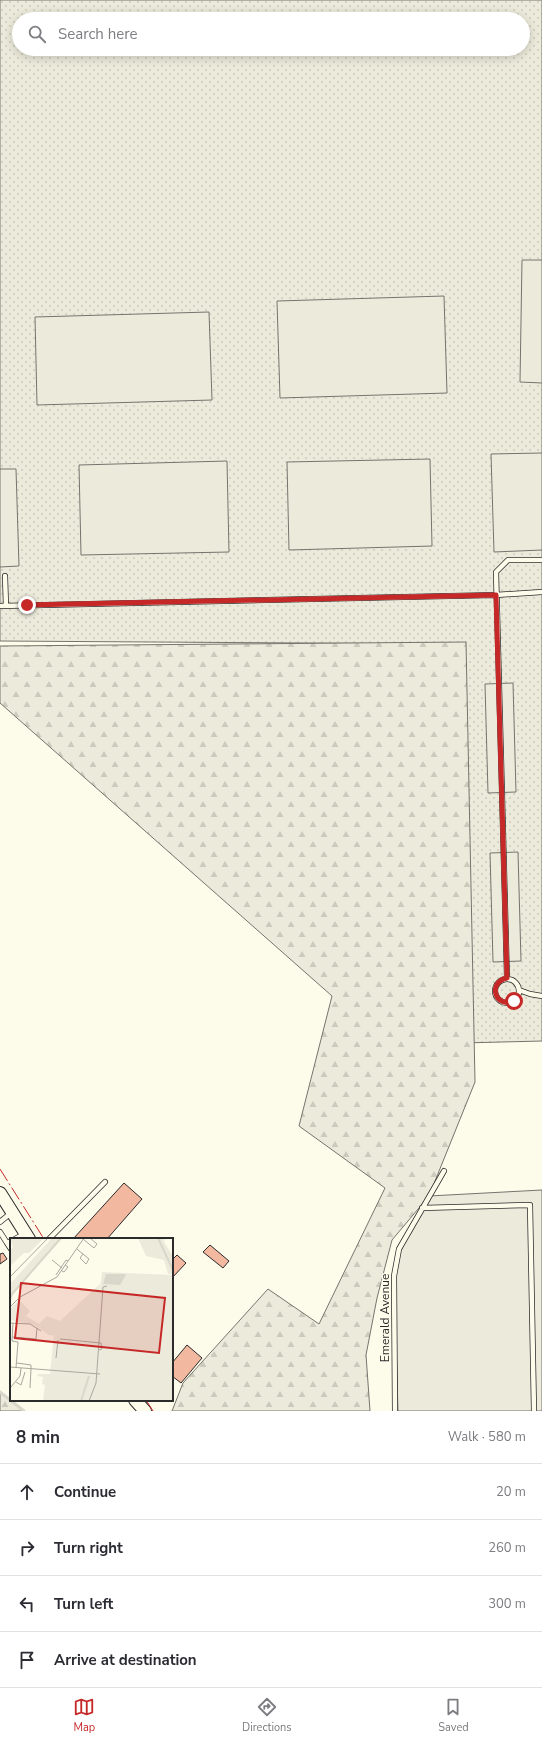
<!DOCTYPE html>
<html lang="en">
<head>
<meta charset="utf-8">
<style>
  body { margin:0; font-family:"Nunito Sans",sans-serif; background:#f7f7f7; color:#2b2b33 }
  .stop { position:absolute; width:12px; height:12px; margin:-9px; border:3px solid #c62828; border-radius:50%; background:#fff }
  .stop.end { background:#c62828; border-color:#fff; box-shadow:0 1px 4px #0008 }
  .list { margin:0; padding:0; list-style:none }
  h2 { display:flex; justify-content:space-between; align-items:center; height:52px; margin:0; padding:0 16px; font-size:17px }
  h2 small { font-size:13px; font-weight:400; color:#7c7c81 }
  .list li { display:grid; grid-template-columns:26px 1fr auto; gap:12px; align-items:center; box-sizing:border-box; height:56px; padding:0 16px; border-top:1px solid #e1e1e2 }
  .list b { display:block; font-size:15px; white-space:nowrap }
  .list em { font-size:13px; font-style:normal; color:#7c7c81 }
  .icon { flex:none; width:22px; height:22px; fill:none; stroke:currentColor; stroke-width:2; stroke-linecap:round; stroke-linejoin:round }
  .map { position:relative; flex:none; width:542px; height:1411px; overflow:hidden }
  .search { position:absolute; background:#fff; box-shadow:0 2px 10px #0003; left:12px; right:12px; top:12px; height:44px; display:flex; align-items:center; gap:10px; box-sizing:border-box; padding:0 14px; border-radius:22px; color:#7c7c81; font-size:15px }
  .sheet { height:276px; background:#fff }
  nav { display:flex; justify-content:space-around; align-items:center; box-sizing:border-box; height:56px; border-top:1px solid #e1e1e2; background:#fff; font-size:11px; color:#7c7c81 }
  nav a { display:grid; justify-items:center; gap:2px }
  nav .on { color:#c62828 }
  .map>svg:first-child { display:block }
  .grass { fill:url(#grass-dots); stroke:#74746e; fill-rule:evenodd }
  .forest { fill:url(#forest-firs); stroke:#74746e }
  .garden { fill:#ecebdb; stroke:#74746e }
  .parking { fill:#eceadb; stroke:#74746e }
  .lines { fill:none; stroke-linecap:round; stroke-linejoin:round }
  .stream { stroke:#d8d7c9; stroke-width:3 }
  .building { fill:#f2b8a0; stroke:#2b2b2b }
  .service-casing { stroke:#2b2b2b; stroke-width:6 }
  .tertiary-casing { stroke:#2b2b2b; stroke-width:14 }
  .service { stroke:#fdfbea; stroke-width:4.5 }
  .tertiary { stroke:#fdfbea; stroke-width:12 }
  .power { stroke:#c62828; stroke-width:1; stroke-dasharray:14 3 2 3; stroke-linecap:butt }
  .route { stroke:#c62828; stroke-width:5 }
  .labels { text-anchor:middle; stroke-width:3; stroke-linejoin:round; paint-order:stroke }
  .street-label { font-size:12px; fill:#2b2b2b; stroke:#fdfbea }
  .inset-river { fill:none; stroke:#d8d7c9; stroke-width:2 }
  .inset-road { fill:none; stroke:#a9a89e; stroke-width:1 }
  .view { fill:#c62828; fill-opacity:0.15; stroke:#c62828; stroke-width:2 }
  .inset-edge { fill:none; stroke:#2b2b2b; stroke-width:2 }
</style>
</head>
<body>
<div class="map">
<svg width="542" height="1411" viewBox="0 0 542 1411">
  <defs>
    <pattern id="grass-dots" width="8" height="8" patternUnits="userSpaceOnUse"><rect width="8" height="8" fill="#ecebdb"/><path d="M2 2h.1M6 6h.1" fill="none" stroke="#cbcabc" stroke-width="1.8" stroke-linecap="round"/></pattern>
    <pattern id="forest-firs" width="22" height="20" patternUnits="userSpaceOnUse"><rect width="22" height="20" fill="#ecebdb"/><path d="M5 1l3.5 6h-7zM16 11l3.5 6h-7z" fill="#cbcabc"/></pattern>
  </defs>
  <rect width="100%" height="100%" fill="#fdfbea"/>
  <path class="grass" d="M 0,0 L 542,0 L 542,1041 L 462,1043 L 450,644 L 0,641 ZM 19,19 L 523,19 L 523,49 L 19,49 Z"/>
  <path class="forest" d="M 466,642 L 475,1082 L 429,1196 L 392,1240 L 377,1298 L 366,1355 L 370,1411 L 172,1411 L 183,1383 L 268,1289 L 319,1324 L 385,1188 L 299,1126 L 332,996 L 0,703 L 0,646 Z
    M 0,1392 L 24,1411 L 0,1411 Z"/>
  <path class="garden" d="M 522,260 L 542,260 L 542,383 L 520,382 Z
    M 444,296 L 447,393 L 280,398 L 277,301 Z
    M 209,312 L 212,400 L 37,405 L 35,317 Z
    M 430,459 L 432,546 L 289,550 L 287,462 Z
    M 227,461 L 229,552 L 81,555 L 79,465 Z"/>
  <path class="parking" d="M 542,453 L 542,550 L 494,552 L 491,454 Z
    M 0,469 L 16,469 L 19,566 L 0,567 Z
    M 513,683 L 516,792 L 488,793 L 485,684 Z
    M 518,852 L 521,961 L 493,962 L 490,853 Z
    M 542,1190 L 542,1411 L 398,1411 L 394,1276 L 399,1249 L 429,1196 Z"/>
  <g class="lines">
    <path class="stream" d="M 0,1392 L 24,1411"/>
  </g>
  <path class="building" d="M 124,1183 L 142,1199 L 107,1239 L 73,1239 Z
    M 210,1245 L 229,1261 L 223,1268 L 203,1252 Z
    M 3,1253 L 7,1259 L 0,1264 L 0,1254 Z
    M 177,1255 L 186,1263 L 172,1278 L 172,1260 Z
    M 187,1345 L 202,1358 L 181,1383 L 172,1376 L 172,1363 Z"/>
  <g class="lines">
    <defs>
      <path id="service" d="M 5,576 L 6,606
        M 0,606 L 496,595 L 542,592
        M 507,978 L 496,572 L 508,560 L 542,560
        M495 991a12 12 0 1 1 24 0a12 12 0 1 1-24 0Z
        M 519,990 L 530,994 L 542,996
        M 422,1208 L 530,1205 L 534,1411
        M 0,1222 L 11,1213
        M 0,1232 L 7,1243 L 11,1241
        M 15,1239 L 24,1234
        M 49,1239 L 105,1182
        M 7,1243 L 11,1249
        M 395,1411 L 394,1276 L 399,1249 L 444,1171"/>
      <path id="tertiary" d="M 0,1193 L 29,1239
        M 135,1400 L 145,1411"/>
    </defs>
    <use href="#service" class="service-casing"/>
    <use href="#tertiary" class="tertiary-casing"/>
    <use href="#service" class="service"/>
    <use href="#tertiary" class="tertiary"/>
    <path class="power" d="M 0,1169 L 44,1239
      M 146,1400 L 153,1411"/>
  </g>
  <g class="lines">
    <path class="route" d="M 27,605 L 496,595 L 507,978 C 487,982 495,1009 514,1001"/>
  </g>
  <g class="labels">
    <g class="street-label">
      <text transform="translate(385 1318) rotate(-90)" y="4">Emerald Avenue</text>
    </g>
  </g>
  <g transform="translate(10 1238)">
    <rect width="163" height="163" fill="#fdfbea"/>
    <path d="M 92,34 L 163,37 L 163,163 L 33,163 L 35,147 L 32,146 L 33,139 L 27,138 L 28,136 L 40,136 L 44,96 L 84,99 Z" fill="#ecebdb"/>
    <path d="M 0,0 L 34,0 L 19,15 L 14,15 L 0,28 L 0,12 L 3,9 ZM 42,0 L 51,0 L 0,58 L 0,46 ZM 128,0 L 155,0 L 154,4 L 163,18 L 163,36 L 158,36 L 154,22 L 136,18 ZM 90,46 L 85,101 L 39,97 L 24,87 L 0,82 L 0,71 L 9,62 L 20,73 L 16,78 L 29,86 L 37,78 L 50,83 ZM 62,138 L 42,153 L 42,159 L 47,163 L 37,163 L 42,143 L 46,139 ZM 155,142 L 163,142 L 163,154 L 154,163 L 144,163 L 153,151 Z" fill="#ecebdb"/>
    <path d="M 113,59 L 122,60 L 121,78 L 112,77 ZM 98,62 L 107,63 L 106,78 L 96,77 ZM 96,84 L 105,84 L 104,99 L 95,98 ZM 112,84 L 122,85 L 120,102 L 110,101 ZM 53,109 L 62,110 L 60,125 L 51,124 Z" fill="#ecebdb"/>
    <path d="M 96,36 L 115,36 L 116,37 L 110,47 L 93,46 Z" fill="#d8d7c9"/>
    <path class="inset-river" d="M 148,0 L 163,32M 0,62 L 2,56 L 51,0M 71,163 L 79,138"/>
    <path class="inset-road" d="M 73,1 L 84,10 L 87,6 L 80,0M 67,11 L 69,13 L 73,16 L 79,21 L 76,26 L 70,20 L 73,16M 42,22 L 52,30M 52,33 L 54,34 L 58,29 L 55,27M 46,37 L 56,22 L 58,23M 0,39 L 38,0M 0,69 L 10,59 L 47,39 L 74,0M 0,85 L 20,86 L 31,93M 3,85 L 2,103 L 8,104 L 6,130M 2,99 L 26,101 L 27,90M 50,101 L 91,105 L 92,111 L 89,112M 46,120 L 48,102M 7,125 L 21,127 L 21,131M 0,129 L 90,136M 6,144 L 11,147 L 15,134M 1,149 L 10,138 L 11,130M 20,150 L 21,131M 79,163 L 86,145 L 93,49 L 97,48"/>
    <path class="view" d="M 11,45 L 155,60 L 149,115 L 5,100 Z"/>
    <rect width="163" height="163" class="inset-edge"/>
  </g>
</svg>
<div class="stop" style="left:514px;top:1001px"></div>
<div class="stop end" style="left:27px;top:605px"></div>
<div class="search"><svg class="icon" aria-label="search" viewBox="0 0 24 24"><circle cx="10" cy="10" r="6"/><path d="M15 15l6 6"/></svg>Search here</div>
</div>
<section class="sheet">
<h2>8 min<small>Walk · 580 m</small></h2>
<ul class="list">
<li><svg class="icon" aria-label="ahead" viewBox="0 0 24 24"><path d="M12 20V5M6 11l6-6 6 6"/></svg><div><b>Continue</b></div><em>20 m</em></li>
<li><svg class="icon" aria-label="right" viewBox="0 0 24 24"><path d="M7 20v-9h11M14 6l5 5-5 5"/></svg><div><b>Turn right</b></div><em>260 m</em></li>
<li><svg class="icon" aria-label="left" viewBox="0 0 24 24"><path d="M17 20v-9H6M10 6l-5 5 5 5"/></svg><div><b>Turn left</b></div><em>300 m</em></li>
<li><svg class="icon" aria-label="arrive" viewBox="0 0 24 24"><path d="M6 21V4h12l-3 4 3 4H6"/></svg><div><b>Arrive at destination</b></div></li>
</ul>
</section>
<nav>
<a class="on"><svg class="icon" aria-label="map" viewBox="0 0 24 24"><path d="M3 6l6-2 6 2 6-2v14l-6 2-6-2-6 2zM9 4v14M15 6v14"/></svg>Map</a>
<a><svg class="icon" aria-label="directions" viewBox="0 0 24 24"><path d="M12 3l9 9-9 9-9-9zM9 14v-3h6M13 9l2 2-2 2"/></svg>Directions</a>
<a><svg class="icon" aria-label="saved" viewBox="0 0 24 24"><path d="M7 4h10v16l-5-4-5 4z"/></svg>Saved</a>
</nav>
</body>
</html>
